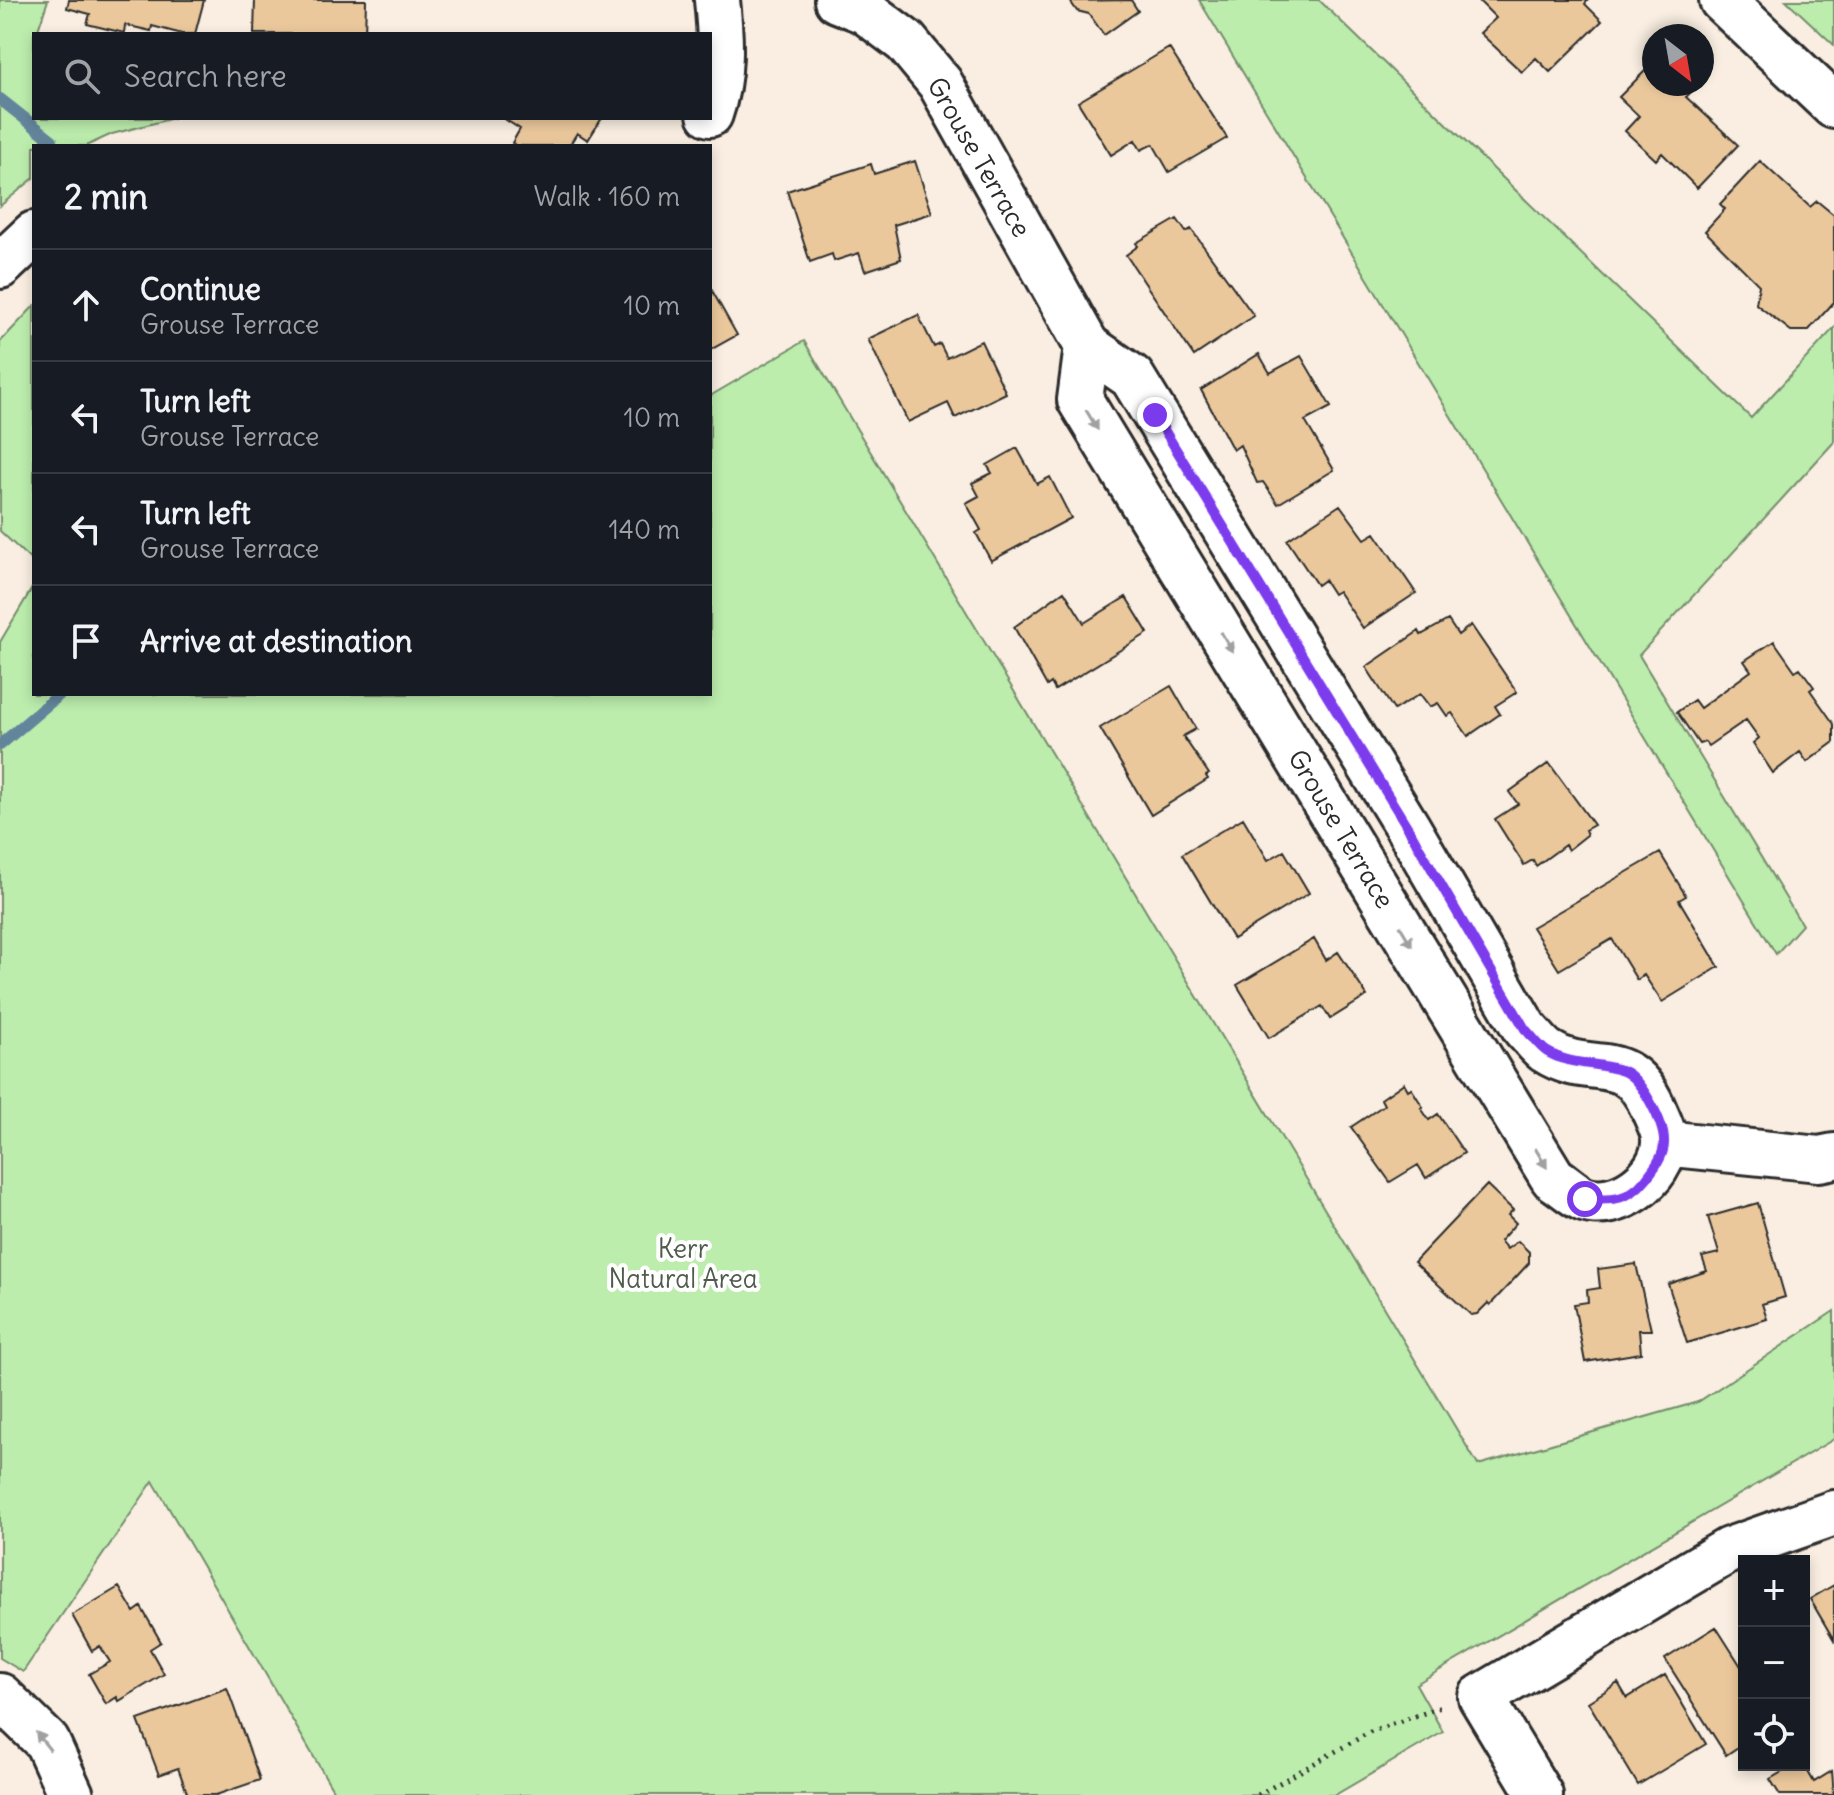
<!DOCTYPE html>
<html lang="en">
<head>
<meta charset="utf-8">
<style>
  body { margin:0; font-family:Delius,sans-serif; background:#242831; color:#f1f3f6 }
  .controls { position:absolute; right:24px; bottom:24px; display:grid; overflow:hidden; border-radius:0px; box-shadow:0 4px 12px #0003 }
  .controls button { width:72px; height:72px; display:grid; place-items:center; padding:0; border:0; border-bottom:2px solid #363941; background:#171b24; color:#f1f3f6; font:40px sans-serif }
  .compass { position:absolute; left:1642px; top:24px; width:72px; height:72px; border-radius:50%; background:#171b24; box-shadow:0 4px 12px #0003; rotate:149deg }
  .stop { position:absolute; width:24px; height:24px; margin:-18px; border:6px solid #7c3aed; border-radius:50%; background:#fff }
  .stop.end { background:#7c3aed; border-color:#fff; box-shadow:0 2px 8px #0008 }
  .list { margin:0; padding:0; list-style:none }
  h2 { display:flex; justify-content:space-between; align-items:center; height:104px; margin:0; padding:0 32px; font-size:34px }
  h2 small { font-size:26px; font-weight:400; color:#9ea1a6 }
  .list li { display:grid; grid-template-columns:52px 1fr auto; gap:24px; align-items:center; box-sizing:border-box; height:112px; padding:0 32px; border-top:2px solid #363941 }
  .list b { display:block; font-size:30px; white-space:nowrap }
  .list p { margin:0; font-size:26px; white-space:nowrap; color:#9ea1a6 }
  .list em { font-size:26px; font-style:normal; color:#9ea1a6 }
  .icon { flex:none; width:44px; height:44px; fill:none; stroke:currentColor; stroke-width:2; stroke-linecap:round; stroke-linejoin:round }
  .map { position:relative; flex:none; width:1834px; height:1795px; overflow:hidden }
  .search { position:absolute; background:#171b24; box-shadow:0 4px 12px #0003; left:32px; top:32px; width:680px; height:88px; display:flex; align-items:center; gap:20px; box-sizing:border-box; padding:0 28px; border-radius:0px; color:#9ea1a6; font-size:30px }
  .panel { position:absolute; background:#171b24; box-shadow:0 4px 12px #0003; left:32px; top:144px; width:680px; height:552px; border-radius:0px }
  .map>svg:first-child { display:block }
  .green { fill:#bcedad; stroke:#748c6c; stroke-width:2 }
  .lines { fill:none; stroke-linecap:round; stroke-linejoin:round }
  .stream { stroke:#63859c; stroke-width:12 }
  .building { fill:#ebc89c; stroke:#2b2b2b; stroke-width:2 }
  .street-casing { stroke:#2b2b2b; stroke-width:50 }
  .path { stroke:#2b2b2b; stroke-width:5; stroke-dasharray:2 6; stroke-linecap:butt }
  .street { stroke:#fff; stroke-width:44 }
  .oneway { fill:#a0a0a0 }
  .route { stroke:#7c3aed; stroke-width:10 }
  .labels { text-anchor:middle; stroke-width:8; stroke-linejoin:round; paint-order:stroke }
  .street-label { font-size:26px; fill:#2b2b2b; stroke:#fff }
  .park-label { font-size:26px; fill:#4f5c4c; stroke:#fff }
</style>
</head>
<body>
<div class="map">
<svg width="1834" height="1795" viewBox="0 0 1834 1795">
  <rect width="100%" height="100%" fill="#f9eee1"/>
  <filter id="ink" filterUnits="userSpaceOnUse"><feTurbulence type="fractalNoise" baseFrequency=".0125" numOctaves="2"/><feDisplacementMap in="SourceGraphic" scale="16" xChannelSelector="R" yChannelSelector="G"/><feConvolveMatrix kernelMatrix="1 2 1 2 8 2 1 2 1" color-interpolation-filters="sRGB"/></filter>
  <g filter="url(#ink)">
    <path class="green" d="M 0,0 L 48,0 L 38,30 L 47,34 L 34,34 L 34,118 L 174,118 L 112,134 L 86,146 L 34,146 L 34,178 L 0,206 Z
      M 1199,0 L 1319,0 L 1751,418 L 1834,328 L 1834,442 L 1639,655 L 1802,925 L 1776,954 Z
      M 1786,0 L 1834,0 L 1834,45 Z
      M 34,306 L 34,563 L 0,531 L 0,342 Z
      M 804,341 L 1478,1465 L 1698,1402 L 1834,1311 L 1834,1439 L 1416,1684 L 1443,1732 L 1335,1795 L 336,1795 L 153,1481 L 23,1672 L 0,1658 L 0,642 L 34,585 L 34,694 L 710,694 L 710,396 Z"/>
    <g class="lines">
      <path class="stream" d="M 0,99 L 52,140
        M 0,745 L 60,694"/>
    </g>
    <path class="building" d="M 69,0 L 204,0 L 195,34 L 182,34 L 152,26 L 151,31 L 125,25 L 124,33 L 87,24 L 90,14 L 67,8 Z
      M 255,0 L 366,0 L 365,34 L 254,34 Z
      M 1131,0 L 1138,11 L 1104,35 L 1089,14 L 1077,11 L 1070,1 Z
      M 1478,0 L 1588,0 L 1585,4 L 1602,21 L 1550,72 L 1536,58 L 1522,72 L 1480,33 L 1496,18 Z
      M 1169,48 L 1227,138 L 1169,172 L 1153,144 L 1141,150 L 1135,140 L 1111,155 L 1078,102 Z
      M 1649,67 L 1654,72 L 1654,84 L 1691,84 L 1695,88 L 1686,97 L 1738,145 L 1697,188 L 1662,153 L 1656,160 L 1625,131 L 1639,116 L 1619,97 Z
      M 503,118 L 602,118 L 588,140 L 577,133 L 569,146 L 517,146 L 512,143 L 520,129 Z
      M 915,161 L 932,213 L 894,225 L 901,259 L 865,271 L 859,253 L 834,261 L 832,254 L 810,262 L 787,191 L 871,164 L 874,174 Z
      M 1760,161 L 1810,207 L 1817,201 L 1834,215 L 1834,302 L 1808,331 L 1791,331 L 1756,304 L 1759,285 L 1705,231 L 1725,209 L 1720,204 Z
      M 1177,219 L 1186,232 L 1191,229 L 1254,316 L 1194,356 L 1126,255 L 1138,246 L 1136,243 Z
      M 710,287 L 737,335 L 710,350 Z
      M 918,315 L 934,347 L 940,344 L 947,358 L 981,341 L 1006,393 L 955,418 L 948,403 L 908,422 L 868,339 Z
      M 1259,354 L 1270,373 L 1301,356 L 1331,407 L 1305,421 L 1334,470 L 1278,504 L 1263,482 L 1257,483 L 1240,445 L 1233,450 L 1201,390 Z
      M 1017,448 L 1037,484 L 1050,477 L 1071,518 L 991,561 L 976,533 L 981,530 L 966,503 L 979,496 L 972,483 L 992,473 L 987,465 Z
      M 1340,505 L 1365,539 L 1375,533 L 1416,593 L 1363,628 L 1338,591 L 1333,594 L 1324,580 L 1317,585 L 1287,540 Z
      M 1064,591 L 1084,623 L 1126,597 L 1148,633 L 1055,690 L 1051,683 L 1047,686 L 1014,627 Z
      M 1448,620 L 1458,635 L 1471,625 L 1517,692 L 1495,706 L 1500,714 L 1468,736 L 1452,713 L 1447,716 L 1438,703 L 1430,707 L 1420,694 L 1394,710 L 1366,667 L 1419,631 L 1421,635 Z
      M 1774,641 L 1795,671 L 1800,668 L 1814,687 L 1810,690 L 1834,724 L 1834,742 L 1807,762 L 1800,752 L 1773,773 L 1753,743 L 1759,738 L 1746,720 L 1708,746 L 1705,742 L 1699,744 L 1677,712 L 1694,700 L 1700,708 L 1751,671 L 1744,661 Z
      M 1171,686 L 1196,729 L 1183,736 L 1209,774 L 1206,776 L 1208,779 L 1151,815 L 1100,728 Z
      M 1549,763 L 1594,825 L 1585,830 L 1587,835 L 1568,850 L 1565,845 L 1536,866 L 1533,860 L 1524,865 L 1495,819 L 1518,804 L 1509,792 Z
      M 1243,818 L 1268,860 L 1284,851 L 1309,893 L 1233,939 L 1182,854 Z
      M 1660,853 L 1686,896 L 1679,900 L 1719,967 L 1662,1002 L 1644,975 L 1637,980 L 1612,939 L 1559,970 L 1532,927 Z
      M 1314,939 L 1326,960 L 1338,952 L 1367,996 L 1330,1019 L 1322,1006 L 1269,1038 L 1237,985 Z
      M 1404,1083 L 1408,1090 L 1411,1088 L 1423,1107 L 1421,1108 L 1429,1120 L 1438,1114 L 1464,1153 L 1426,1178 L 1418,1165 L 1390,1182 L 1351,1127 L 1384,1105 L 1381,1099 Z
      M 1487,1185 L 1513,1210 L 1508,1215 L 1516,1223 L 1500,1241 L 1507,1249 L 1518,1241 L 1529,1252 L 1529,1263 L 1490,1305 L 1488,1303 L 1477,1314 L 1471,1315 L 1414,1262 Z
      M 1758,1203 L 1785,1297 L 1762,1304 L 1767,1319 L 1687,1343 L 1668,1284 L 1707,1271 L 1702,1257 L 1719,1253 L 1708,1217 Z
      M 1636,1264 L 1651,1330 L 1639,1330 L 1641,1353 L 1585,1362 L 1574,1304 L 1588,1302 L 1587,1290 L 1600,1288 L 1598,1269 Z
      M 1834,1585 L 1834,1640 L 1810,1599 Z
      M 119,1587 L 134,1612 L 141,1607 L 161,1642 L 150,1649 L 164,1674 L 119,1701 L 117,1697 L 106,1704 L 89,1674 L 110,1662 L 100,1646 L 92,1651 L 72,1615 Z
      M 1716,1627 L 1744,1671 L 1744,1743 L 1726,1755 L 1665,1659 Z
      M 1665,1675 L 1706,1744 L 1638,1785 L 1588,1702 L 1618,1683 L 1627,1698 Z
      M 227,1688 L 260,1780 L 216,1795 L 188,1795 L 178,1768 L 159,1775 L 138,1720 Z
      M 1794,1765 L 1804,1765 L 1814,1782 L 1832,1771 L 1834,1795 L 1780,1795 L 1770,1779 Z"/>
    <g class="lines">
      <defs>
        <path id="street" d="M 837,0 L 865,11 L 906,42 L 940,83 L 1087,346 L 1132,377 L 1408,828 L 1525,1029 C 1532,1036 1539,1046 1546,1051 C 1590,1080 1626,1046 1653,1108 C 1657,1118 1665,1132 1664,1143 C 1663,1178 1617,1211 1584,1199 C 1574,1195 1563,1184 1553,1178 L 1080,400 L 1087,346
          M 1722,0 L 1834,106
          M 710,114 C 723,77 721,38 717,0
          M 0,266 L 34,234
          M 1664,1143 L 1819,1159 L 1834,1156
          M 0,1696 L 47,1742 L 71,1795
          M 1540,1795 L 1481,1697 L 1729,1550 L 1834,1513"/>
      </defs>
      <use href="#street" class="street-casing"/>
      <path class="path" d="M 1258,1795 L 1370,1732 L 1441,1707"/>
      <use href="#street" class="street"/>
    </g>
    <defs><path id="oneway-solid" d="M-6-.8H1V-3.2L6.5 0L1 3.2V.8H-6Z" transform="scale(2)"/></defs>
    <g class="oneway">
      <use href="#oneway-solid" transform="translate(1092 420) rotate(59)"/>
      <use href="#oneway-solid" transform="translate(1227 642) rotate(59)"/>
      <use href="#oneway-solid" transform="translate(1406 936) rotate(59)"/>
      <use href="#oneway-solid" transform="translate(1541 1158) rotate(59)"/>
      <use href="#oneway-solid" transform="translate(43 1741) rotate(-128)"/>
    </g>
  </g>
  <g class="lines" filter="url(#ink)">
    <path class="route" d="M 1155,415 L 1408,828 L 1525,1029 C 1532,1036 1539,1046 1546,1051 C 1569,1066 1599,1062 1623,1071 C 1641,1078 1665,1124 1664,1143 C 1664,1157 1653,1170 1645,1180 C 1627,1202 1611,1200 1585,1199"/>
  </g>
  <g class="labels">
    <g class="street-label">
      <text transform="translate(979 157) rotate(60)" y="9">Grouse Terrace</text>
      <text transform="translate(1341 829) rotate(59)" y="9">Grouse Terrace</text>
    </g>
    <g class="park-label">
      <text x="683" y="1258">Kerr<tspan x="683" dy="30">Natural Area</tspan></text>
    </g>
  </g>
</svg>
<div class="controls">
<button>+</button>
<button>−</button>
<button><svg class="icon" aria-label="locate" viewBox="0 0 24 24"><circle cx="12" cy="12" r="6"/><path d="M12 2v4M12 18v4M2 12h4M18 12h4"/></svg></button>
</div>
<svg class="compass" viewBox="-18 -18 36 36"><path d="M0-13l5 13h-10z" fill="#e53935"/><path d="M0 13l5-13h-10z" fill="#9ea1a6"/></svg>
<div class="stop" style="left:1585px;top:1199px"></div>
<div class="stop end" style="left:1155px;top:415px"></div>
<div class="search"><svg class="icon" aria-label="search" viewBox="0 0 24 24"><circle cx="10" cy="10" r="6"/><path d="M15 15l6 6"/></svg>Search here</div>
<section class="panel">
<h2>2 min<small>Walk · 160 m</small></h2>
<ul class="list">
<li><svg class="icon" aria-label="ahead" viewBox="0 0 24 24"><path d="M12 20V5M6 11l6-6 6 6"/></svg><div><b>Continue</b><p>Grouse Terrace</p></div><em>10 m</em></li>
<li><svg class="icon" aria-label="left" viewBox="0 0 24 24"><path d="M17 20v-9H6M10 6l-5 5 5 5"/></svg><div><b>Turn left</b><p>Grouse Terrace</p></div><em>10 m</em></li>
<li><svg class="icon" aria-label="left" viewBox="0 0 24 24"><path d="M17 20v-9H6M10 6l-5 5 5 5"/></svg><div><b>Turn left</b><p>Grouse Terrace</p></div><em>140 m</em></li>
<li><svg class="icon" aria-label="arrive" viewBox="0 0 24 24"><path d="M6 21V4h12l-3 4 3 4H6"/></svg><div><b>Arrive at destination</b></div></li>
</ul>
</section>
</div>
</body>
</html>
